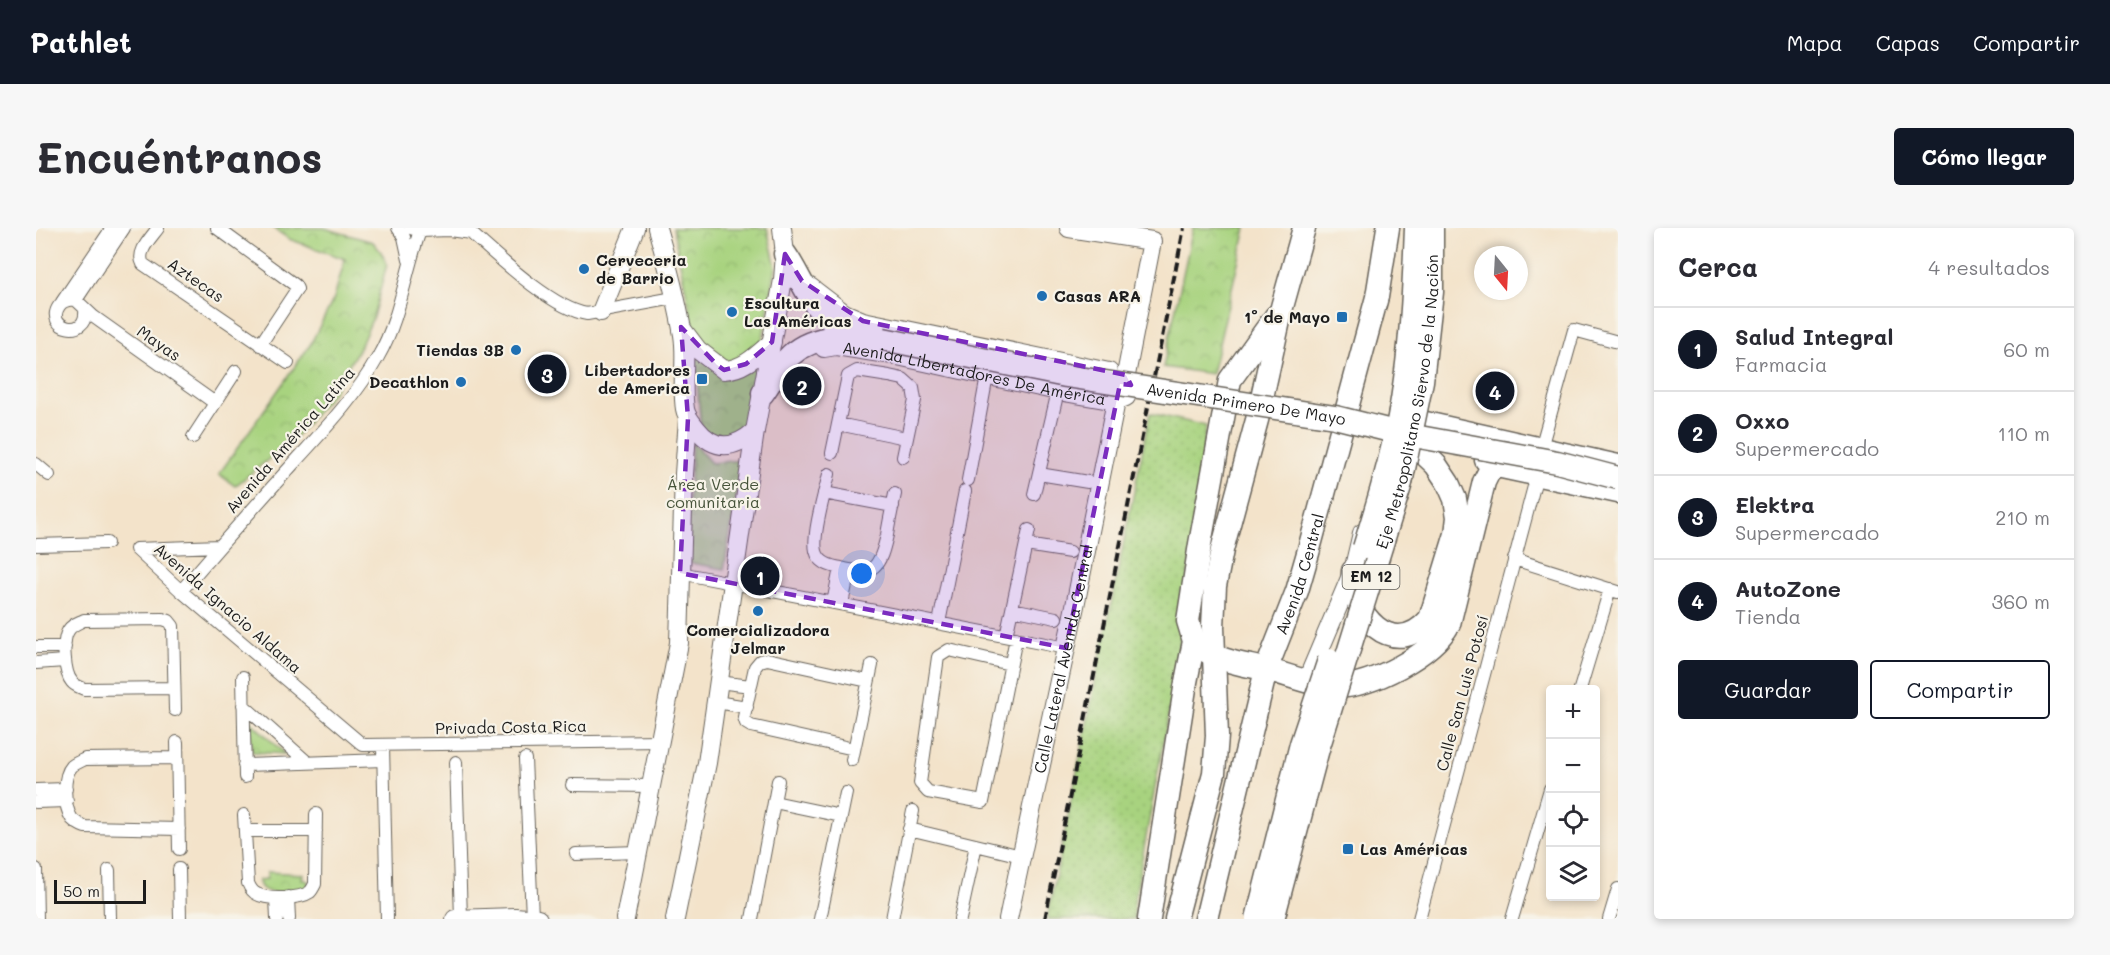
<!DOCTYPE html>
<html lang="es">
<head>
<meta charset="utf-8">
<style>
  body { margin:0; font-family:Mali,sans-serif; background:#f7f7f7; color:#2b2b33 }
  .controls { position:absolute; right:18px; bottom:18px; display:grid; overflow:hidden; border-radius:6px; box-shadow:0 3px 9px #0003 }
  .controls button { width:54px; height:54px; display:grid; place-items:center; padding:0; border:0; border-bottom:2px solid #e1e1e2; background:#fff; color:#2b2b33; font:30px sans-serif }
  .compass { position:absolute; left:1438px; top:18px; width:54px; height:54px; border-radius:50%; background:#fff; box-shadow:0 3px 9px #0003; rotate:162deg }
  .scale { position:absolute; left:18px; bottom:15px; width:92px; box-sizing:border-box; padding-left:6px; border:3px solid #1c1c1c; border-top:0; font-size:16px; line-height:21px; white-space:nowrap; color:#1c1c1c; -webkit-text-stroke:4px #f7f3e8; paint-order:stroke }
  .you { position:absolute; left:826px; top:346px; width:21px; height:21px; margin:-15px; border:4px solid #fff; border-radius:50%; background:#1a73e8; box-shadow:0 0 0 9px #1a73e833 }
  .badge { display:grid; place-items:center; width:39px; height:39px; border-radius:50%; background:#111827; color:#fff; font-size:20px; font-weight:700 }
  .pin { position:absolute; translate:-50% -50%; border:3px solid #fff; box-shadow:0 2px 6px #0006 }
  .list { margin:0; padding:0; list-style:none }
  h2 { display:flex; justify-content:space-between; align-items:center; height:78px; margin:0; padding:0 24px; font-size:26px }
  h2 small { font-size:20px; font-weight:400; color:#7c7c81 }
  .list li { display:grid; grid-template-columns:39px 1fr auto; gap:18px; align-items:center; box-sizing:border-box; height:84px; padding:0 24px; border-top:2px solid #e1e1e2 }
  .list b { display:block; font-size:22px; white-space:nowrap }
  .list p { margin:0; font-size:20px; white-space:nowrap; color:#7c7c81 }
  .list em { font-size:20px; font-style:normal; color:#7c7c81 }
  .actions { display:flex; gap:12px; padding:18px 24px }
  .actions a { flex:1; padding:14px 0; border:2px solid #111827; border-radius:6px; text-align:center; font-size:21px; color:#111827 }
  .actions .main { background:#111827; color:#fff }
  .icon { flex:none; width:33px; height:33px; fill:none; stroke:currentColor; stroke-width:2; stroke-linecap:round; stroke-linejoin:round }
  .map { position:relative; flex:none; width:1582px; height:691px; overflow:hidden; border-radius:6px }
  header { display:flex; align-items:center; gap:36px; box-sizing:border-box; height:84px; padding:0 30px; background:#111827; color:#fff }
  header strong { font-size:28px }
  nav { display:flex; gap:33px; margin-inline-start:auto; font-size:21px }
  .intro { display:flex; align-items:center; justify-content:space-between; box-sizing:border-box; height:144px; padding:0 36px }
  h1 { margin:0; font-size:42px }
  .button { padding:15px 27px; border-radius:6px; background:#111827; color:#fff; font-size:21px; font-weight:700 }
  main { display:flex; gap:36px; padding:0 36px }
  aside { flex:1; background:#fff; border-radius:6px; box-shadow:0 3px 9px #0003 }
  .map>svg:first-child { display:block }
  .grass { fill:url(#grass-dots); stroke:#62784e; stroke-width:1.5 }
  .park { fill:url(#park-crowns); stroke:#62784e; stroke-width:1.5 }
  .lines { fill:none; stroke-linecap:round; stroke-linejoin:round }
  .street-casing { stroke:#676259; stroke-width:14 }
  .secondary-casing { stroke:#676259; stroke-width:20 }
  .highway-casing { stroke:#676259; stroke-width:25 }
  .street { stroke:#fff; stroke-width:12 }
  .secondary { stroke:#fff; stroke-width:18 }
  .highway { stroke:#fff; stroke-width:22 }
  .rail { stroke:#1c1c1c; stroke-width:4; stroke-dasharray:9 4.5; stroke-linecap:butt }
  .highway-bridge-casing { stroke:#676259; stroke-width:25; stroke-linecap:butt }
  .highway-bridge { stroke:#fff; stroke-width:22 }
  .marked { fill:#7b2cbf; fill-opacity:0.2; stroke:#7b2cbf; stroke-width:4.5; stroke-dasharray:12 8; stroke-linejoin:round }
  .poi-dot { fill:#1f6fb2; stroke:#f7f3e8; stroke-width:2 }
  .labels { text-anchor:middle; stroke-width:4.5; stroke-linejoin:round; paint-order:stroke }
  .shield { fill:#f7f3e8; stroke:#5e5c59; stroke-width:1.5 }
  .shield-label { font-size:15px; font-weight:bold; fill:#1c1c1c }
  .poi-label { font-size:16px; font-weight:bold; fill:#1c1c1c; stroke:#f7f3e8; text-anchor:start }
  .street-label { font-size:16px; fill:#1c1c1c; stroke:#f7f3e8 }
  .park-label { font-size:16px; fill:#46533a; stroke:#f7f3e8 }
</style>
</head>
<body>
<header>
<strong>Pathlet</strong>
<nav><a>Mapa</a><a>Capas</a><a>Compartir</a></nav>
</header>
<div class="intro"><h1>Encuéntranos</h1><a class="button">Cómo llegar</a></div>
<main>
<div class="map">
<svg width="1582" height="691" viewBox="0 0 1582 691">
  <defs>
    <pattern id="grass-dots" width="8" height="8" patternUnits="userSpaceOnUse" patternTransform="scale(1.5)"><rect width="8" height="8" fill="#a8d37f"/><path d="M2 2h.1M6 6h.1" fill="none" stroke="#90b56d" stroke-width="1.8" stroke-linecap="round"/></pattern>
    <pattern id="park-crowns" width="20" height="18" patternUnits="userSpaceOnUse" patternTransform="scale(1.5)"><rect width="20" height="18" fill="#a8d37f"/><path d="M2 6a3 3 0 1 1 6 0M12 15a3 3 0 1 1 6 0" fill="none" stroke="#90b56d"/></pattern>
  </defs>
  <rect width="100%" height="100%" fill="#f7f3e8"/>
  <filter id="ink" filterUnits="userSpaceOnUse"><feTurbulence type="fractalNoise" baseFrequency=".0167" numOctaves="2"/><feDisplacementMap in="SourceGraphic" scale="12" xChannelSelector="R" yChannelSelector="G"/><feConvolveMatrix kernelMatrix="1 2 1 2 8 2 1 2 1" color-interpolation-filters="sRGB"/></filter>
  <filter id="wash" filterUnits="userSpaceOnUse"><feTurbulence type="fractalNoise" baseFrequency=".008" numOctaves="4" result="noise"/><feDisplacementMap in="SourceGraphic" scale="24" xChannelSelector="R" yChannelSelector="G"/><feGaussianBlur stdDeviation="1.35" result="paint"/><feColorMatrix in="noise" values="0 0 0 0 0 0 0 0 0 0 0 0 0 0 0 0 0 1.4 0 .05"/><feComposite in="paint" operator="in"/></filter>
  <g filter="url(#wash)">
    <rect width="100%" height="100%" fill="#f3e3ca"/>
    <path class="grass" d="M 1114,185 L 1170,198 L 1141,439 L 1098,675 L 1098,691 L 1011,691 Z"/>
    <path class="park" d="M 237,0 L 288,0 L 337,14 L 345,24 L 351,36 L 337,89 L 325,117 L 297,164 L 257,212 L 199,258 L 183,246 L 274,117 L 298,70 L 309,31 L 253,11 Z
      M 637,0 L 731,0 L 740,39 L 722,137 L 706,208 L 691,217 L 665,203 L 657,98 Z
      M 1157,0 L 1210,0 L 1176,146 L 1127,139 Z
      M 656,214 L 675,235 L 707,232 L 688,341 L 649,334 Z
      M 213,492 L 249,526 L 216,524 Z
      M 231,644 L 267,646 L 266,651 L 272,653 L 273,660 C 264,666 237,668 227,661 C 223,658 224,656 222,652 L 231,651 Z"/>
  </g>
  <g filter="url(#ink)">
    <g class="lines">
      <defs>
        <path id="street" d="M 122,0 C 115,10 100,24 107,36 L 252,135
          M 181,0 L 259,57 L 261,61 L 224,117
          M 362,0 L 368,9 L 373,32
          M 375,0 L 384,3 L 413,2 L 435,5
          M 433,0 L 435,5 C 462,29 517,81 551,86 L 638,70
          M 40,72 L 88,0
          M 26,74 L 76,0
          M 49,82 C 52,112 8,100 23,78 C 27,72 33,71 40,72 L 58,89 L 179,175
          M 802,196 L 870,210
          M 157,209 L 200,143
          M 1505,220 L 1538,102 L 1582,114
          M 796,225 L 812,148 L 821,143 L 853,148 L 867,151 L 877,160 L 879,172 L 867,229
          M 0,236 L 13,247
          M 793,246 C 789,264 776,306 780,323 C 783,335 794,338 805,340 C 839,349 844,338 851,307 C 853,294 856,280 859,266
          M 1003,246 L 1052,254
          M 932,252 L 951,148
          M 788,265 L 857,278
          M 998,266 L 1022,163
          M 0,317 L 71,315
          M 990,317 L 1034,324
          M 100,321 L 145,363 L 327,517 L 625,513
          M 100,321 L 184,318
          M 1478,331 L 1582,364
          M 644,345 L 1030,420
          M 145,363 C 182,320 219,278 257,236 C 287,203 320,169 342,129 C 365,89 369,43 385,0
          M 797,375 L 804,340
          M 806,376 L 813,342
          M 976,381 L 1020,390
          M 903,395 L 929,263
          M 970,408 L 993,302
          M 0,419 L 29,419
          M 0,435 L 29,433
          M 974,436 L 913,422 L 902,429 L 884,555 L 892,564 L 947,574 L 980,410
          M 207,449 L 209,549
          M 682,454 L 715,458
          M 138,460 L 48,461 C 44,459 39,458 36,454 C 28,445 26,413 32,403 C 35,397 42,395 48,392 L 127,391 L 133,393 L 137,398 L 139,482
          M 1544,461 L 1574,361
          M 680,474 L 711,479
          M 207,477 L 271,534
          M 141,514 L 143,621
          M 347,518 L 351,691
          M 818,521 L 715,498 L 710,495 L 708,489 L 719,439 L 724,433 L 731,431 L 832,453
          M 141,530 L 49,531 C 45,533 40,535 36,538 C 26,549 28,579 36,591 C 40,595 44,597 49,599 L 143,601
          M 489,531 L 496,689
          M 816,532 L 836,437
          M 420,534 L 425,690
          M 208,537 L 347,532
          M 536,557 L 615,558
          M 0,562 L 30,561
          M 0,574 L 31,573
          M 738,574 L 805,588
          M 208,587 L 212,655 C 214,660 216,664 221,666 C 231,672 264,671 274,664 C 275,663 278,658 279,656 L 280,586
          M 873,601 L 977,626 L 986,630
          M 209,603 L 280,603
          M 540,626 L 602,624
          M 0,641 L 1,691
          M 143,641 L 144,691
          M 73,642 L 74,691
          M 252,669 L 253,691
          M 240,670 L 241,691
          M 716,691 L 742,553
          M 784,691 L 810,565
          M 856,691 L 877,583
          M 924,691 L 940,617
          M 1383,691 L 1501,247
          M 1476,691 L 1514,561
          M 1573,691 L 1582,661"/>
        <g id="secondary">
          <path d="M 621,0 C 631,35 641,72 647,107 C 651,131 645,157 649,181 C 650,188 656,195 660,200 C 679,224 698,221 719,203"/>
          <path d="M 1033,0 L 1116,13 L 1090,147"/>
          <path d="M 774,59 L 808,85 L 827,93 L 1073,144"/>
          <path d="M 565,84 L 599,0"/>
          <path d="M 646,101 L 662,122 L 688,142 C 708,141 721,127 736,114"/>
          <path id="s1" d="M 788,120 L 800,118 L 857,127 L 1022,163 L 1080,173 L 1090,169"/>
          <path d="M 1271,452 L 1317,343 L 1326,305"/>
          <path d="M 419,691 L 479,689 L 502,691"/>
          <path d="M 589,691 L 643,415 L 648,246 L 652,190"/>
          <path d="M 639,691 L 671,535 L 719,203 L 747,52 L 749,26 L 746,0"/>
          <path id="s2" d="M 972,691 L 1039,378 L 1080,173"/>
        </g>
        <g id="highway">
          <path d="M 749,26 C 763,45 772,74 791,89 C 801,97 813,100 825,105"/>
          <path d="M 727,165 C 736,152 744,137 755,127 C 778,106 817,106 847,111"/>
          <path d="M 1364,183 L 1372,190 L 1385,194 L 1582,238"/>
          <path d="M 1450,232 L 1461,238 L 1582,264"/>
          <path d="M 1317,343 C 1313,386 1357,434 1394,391 L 1420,306 L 1422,289 L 1419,271 L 1412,255 L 1400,237 L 1367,206"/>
          <path d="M 1168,422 C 1185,433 1209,437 1229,441 C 1249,446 1282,459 1300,459 C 1336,458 1396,427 1413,396 L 1448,254 L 1453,244 L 1461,238"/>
          <path d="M 1113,691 L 1150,454 L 1158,413 L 1152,393 L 1164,316 L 1194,152 L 1240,88"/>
          <path d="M 1140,691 L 1178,545 L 1181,508 L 1177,399 L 1179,358 L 1186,322 L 1221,192 L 1246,79 L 1268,0"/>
          <path id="s3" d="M 1170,691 L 1230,442 L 1261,363 L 1272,325 L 1341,69 L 1352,0"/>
        </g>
      </defs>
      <use href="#street" class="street-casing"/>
      <use href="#secondary" class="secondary-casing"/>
      <use href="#highway" class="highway-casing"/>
      <use href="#street" class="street"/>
      <use href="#secondary" class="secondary"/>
      <use href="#highway" class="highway"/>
      <path class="rail" d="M 1009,691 L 1148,0"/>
      <defs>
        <g id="highway-bridge">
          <path id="s4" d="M 847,111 L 1030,148 L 1299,189 L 1367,206 L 1521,234 L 1582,250"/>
          <path d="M 1328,320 C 1345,265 1362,208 1369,151 C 1376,101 1378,50 1380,0"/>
          <path d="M 1221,691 L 1265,516 L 1293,432"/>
          <path id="s5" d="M 1237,691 L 1282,521 L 1365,255 L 1386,153 L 1396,64 L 1396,0"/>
        </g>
      </defs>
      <use href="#highway-bridge" class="highway-bridge-casing"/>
      <use href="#highway-bridge" class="highway-bridge"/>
    </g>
  </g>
  <path class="marked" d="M 749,26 L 766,53 L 827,93 L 1090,147 L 1095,157 L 1084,156 L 1030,420 L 644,345 L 652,190 L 645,99 L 681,137 L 688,142 L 710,136 L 736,114 Z"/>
  <g class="poi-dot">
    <circle cx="548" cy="41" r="6"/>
    <circle cx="1006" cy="68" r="6"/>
    <circle cx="696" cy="84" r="6"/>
    <rect x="1300" y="83" width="12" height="12" rx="3"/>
    <circle cx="480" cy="122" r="6"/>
    <rect x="660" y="145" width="12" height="12" rx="3"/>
    <circle cx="425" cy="154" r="6"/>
    <circle cx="722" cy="383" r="6"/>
    <rect x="1306" y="615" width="12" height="12" rx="3"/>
  </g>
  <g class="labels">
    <rect class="shield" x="1306.5" y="337" width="57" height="24" rx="4.5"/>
    <g class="shield-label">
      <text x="1335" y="354">EM 12</text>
    </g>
    <g class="poi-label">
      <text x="560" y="38">Cerveceria<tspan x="560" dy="18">de Barrio</tspan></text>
      <text x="1018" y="74">Casas ARA</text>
      <text x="708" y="81">Escultura<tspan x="708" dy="18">Las Américas</tspan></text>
      <text x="1294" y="95" text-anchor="end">1° de Mayo</text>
      <text x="468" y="128" text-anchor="end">Tiendas 3B</text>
      <text x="654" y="148" text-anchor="end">Libertadores<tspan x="654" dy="18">de America</tspan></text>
      <text x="413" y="160" text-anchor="end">Decathlon</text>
      <text x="722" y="408" text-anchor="middle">Comercializadora<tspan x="722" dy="18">Jelmar</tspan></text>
      <text x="1324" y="627">Las Américas</text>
    </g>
    <g class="street-label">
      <text transform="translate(160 52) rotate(35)" y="6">Aztecas</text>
      <text transform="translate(123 115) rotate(35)" y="6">Mayas</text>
      <text dy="6" stroke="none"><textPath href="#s1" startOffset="153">Avenida Libertadores De América</textPath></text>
      <text dy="6" stroke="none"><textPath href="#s5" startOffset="536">Eje Metropolitano Siervo de la Nación</textPath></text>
      <text dy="6" stroke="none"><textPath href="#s4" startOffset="369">Avenida Primero De Mayo</textPath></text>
      <text transform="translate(254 212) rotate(-49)" y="6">Avenida América Latina</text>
      <text dy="6" stroke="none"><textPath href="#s3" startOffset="358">Avenida Central</textPath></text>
      <text transform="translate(192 380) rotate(41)" y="6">Avenida Ignacio Aldama</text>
      <text dy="6" stroke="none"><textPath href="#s2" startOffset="266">Calle Lateral Avenida Central</textPath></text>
      <text transform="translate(1426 465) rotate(-75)" y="6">Calle San Luis Potosí</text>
      <text transform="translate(475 499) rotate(-1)" y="6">Privada Costa Rica</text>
    </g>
    <g class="park-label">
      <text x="677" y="262">Área Verde<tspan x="677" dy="18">comunitaria</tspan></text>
    </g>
  </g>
</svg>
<div class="controls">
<button>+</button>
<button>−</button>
<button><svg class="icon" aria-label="locate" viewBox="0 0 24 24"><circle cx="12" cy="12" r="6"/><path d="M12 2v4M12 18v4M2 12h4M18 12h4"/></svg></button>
<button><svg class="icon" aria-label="layers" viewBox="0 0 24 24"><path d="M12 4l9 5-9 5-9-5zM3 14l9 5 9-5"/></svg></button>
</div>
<svg class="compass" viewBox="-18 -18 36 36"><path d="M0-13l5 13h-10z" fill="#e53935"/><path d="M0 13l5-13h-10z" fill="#7c7c81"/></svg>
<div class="scale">50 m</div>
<div class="you"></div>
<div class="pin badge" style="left:724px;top:348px">1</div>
<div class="pin badge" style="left:766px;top:158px">2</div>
<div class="pin badge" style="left:511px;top:146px">3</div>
<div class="pin badge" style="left:1459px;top:163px">4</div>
</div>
<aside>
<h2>Cerca<small>4 resultados</small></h2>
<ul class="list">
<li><span class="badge">1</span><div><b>Salud Integral</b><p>Farmacia</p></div><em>60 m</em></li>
<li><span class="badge">2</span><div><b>Oxxo</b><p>Supermercado</p></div><em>110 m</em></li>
<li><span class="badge">3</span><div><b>Elektra</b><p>Supermercado</p></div><em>210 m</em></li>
<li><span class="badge">4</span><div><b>AutoZone</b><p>Tienda</p></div><em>360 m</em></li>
</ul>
<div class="actions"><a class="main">Guardar</a><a>Compartir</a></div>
</aside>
</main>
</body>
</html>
